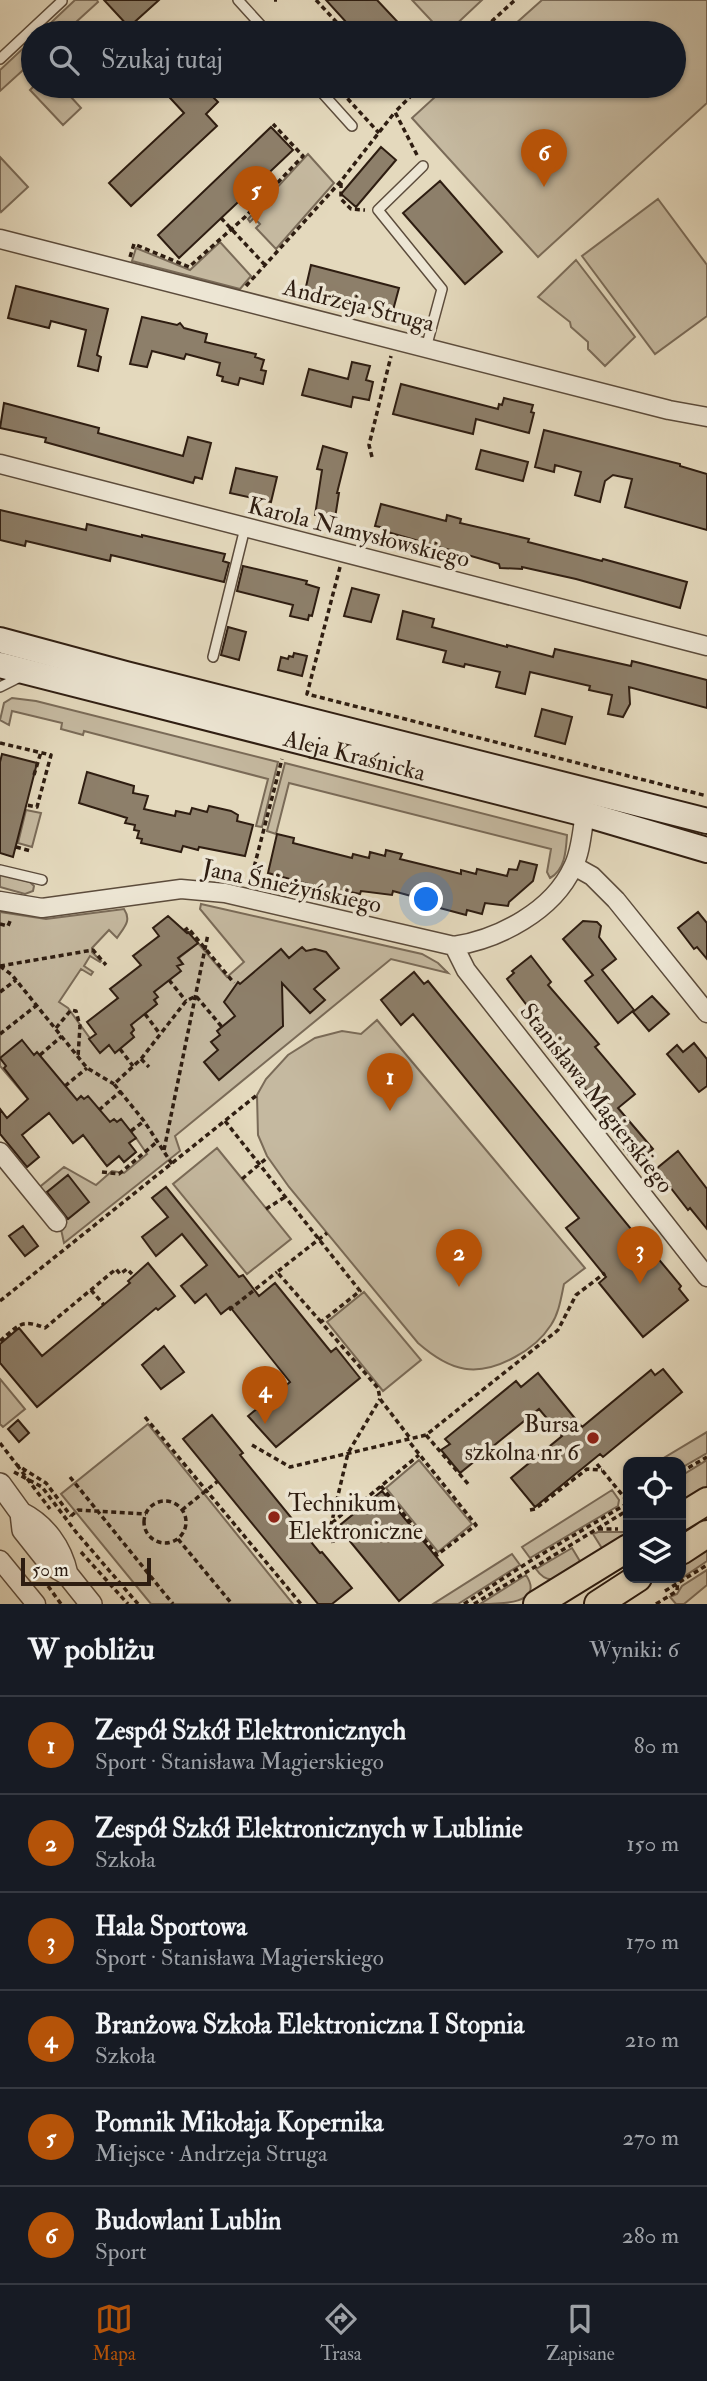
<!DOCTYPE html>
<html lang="pl">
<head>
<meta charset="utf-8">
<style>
  body { margin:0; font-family:"IM FELL Double Pica",serif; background:#242831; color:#f1f3f6 }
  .controls { position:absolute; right:21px; bottom:21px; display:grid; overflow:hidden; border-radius:14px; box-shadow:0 2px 5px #0004 }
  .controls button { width:63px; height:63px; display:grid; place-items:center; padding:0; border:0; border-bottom:2px solid #363941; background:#171b24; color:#f1f3f6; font:35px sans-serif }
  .scale { position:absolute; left:21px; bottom:18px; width:130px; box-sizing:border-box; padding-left:7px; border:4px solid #2e1d11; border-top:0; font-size:19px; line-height:24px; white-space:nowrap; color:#2e1d11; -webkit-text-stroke:5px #ede6d4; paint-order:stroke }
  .you { position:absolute; left:427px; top:900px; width:24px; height:24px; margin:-18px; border:5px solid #fff; border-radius:50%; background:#1a73e8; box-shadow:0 0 0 10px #1a73e833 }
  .badge { display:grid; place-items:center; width:46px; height:46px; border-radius:50%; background:#b45309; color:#fff; font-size:23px; font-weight:700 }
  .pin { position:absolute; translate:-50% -58px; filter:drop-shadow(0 2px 4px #0008) }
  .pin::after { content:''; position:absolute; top:37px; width:24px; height:21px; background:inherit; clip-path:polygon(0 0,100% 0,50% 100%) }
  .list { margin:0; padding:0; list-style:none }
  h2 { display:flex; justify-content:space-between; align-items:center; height:91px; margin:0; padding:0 28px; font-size:30px }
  h2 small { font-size:23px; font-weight:400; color:#9ea1a6 }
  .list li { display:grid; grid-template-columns:46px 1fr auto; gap:21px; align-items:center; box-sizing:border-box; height:98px; padding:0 28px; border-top:2px solid #363941 }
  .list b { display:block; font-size:26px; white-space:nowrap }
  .list p { margin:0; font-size:23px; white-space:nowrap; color:#9ea1a6 }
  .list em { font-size:23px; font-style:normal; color:#9ea1a6 }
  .icon { flex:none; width:38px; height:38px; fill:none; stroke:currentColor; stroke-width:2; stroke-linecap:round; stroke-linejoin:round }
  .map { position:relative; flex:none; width:707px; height:1604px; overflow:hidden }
  .search { position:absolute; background:#171b24; box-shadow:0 2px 5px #0004; left:21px; right:21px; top:21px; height:77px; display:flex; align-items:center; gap:18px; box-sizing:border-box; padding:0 24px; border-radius:38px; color:#9ea1a6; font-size:26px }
  .sheet { height:679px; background:#171b24 }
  nav { display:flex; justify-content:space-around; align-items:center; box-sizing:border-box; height:98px; border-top:2px solid #363941; background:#171b24; font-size:19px; color:#9ea1a6 }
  nav a { display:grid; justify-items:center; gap:4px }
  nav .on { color:#b45309 }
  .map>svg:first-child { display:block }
  .green { fill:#c5b9a0; stroke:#7a6b58; stroke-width:2 }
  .building { fill:#8d7f6a; stroke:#2e1d11; stroke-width:2 }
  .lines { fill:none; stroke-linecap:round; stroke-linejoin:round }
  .service-casing { stroke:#5c4c3c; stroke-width:12 }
  .minor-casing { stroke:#5c4c3c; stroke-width:21 }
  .tertiary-casing { stroke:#5c4c3c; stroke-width:24 }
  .secondary-casing { stroke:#2e1d11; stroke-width:28 }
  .primary-casing { stroke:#2e1d11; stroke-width:30 }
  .path { stroke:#2e1d11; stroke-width:3.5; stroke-dasharray:5 3.5; stroke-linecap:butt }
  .service { stroke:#ede6d4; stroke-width:9 }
  .minor { stroke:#ede6d4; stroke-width:18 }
  .tertiary { stroke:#ede6d4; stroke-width:21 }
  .secondary { stroke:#ede6d4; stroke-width:24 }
  .primary { stroke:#e4d9bd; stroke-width:26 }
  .poi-dot { fill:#8f2418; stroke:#ede6d4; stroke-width:2.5 }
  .labels { text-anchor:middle; stroke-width:7; stroke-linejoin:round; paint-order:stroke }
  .street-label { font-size:24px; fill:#2e1d11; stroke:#ede6d4 }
  .poi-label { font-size:24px; fill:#2e1d11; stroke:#ede6d4; text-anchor:end }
</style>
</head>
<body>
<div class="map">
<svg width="707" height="1604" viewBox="0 0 707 1604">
  <rect width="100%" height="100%" fill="#e4d9bd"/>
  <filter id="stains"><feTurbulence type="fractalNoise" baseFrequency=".00286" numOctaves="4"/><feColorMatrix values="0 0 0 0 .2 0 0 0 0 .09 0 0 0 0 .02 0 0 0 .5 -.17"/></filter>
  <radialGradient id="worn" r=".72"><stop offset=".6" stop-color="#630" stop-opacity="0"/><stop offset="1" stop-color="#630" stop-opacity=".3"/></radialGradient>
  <path class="green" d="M 75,0 L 97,0 L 98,2 L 64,33 L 40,33 Z
    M 412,0 L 482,0 L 447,33 L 443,33 Z
    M 542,0 L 707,0 L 707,103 L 538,257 L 412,118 L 447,86 L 674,86 L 674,33 L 505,33 Z
    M 33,39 L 33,61 L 0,91 L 0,70 Z
    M 34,86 L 61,86 L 81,108 L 63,125 L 30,90 Z
    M 308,154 L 334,183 L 276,249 L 256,228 L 260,224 L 254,218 L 250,222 L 248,219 Z
    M 0,157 L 28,187 L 1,212 L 0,210 Z
    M 658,199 L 707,265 L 707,316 L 655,354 L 582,256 Z
    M 220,242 L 251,276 L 240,289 L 132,261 L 136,248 L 190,270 Z
    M 576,260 L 635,337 L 605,366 L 588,349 L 588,342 L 571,327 L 570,322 L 538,297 Z
    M 12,698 L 36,701 L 278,762 L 262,827 L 256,826 L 268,779 L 84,731 L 83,735 L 61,729 L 62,723 L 12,711 L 9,725 L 0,720 L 4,703 Z
    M 285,763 L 567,835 C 566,851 565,870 550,878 L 547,872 L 551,849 L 289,783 L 276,834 L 267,831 Z
    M 26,810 L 41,813 L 32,847 L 18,843 Z
    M 0,874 L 30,882 L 34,886 L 33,891 L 25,894 L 0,887 Z
    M 201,904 L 422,954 L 438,963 L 448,973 L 391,959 L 175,1136 L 180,1151 L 64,1243 L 59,1220 L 36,1190 L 64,1167 L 96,1185 L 112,1171 L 124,1173 L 147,1154 L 136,1138 L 129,1143 L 136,1152 L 124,1162 L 119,1156 L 107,1166 L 92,1147 L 94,1144 L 85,1134 L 73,1143 L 58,1124 L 52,1111 L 40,1120 L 25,1102 L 28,1099 L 0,1066 L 0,912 L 46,919 L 124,909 C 132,921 124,927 117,938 L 109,930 L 92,948 L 92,952 L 101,961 L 100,962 L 90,956 L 84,966 L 93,972 L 91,975 L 81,969 L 59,1002 L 68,1008 L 100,1052 L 109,1045 L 115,1052 L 134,1037 L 131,1033 L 134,1029 L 125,1018 L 138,1019 L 157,1004 L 148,985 L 182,963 L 179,958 L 198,943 L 227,977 L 244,962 L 200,909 Z
    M 377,1020 L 585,1268 L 564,1284 C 561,1298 559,1313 551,1325 C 542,1339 530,1349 515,1357 C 477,1378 451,1372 418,1343 L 289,1187 L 267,1156 L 258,1135 L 257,1095 L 266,1079 L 288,1055 L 315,1038 L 342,1031 L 361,1034 Z
    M 217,1148 L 291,1239 L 247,1274 L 173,1184 Z
    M 364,1292 L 421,1360 L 383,1391 L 327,1322 Z
    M 0,1379 L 25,1409 L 3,1427 L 0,1424 Z
    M 148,1424 L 293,1604 L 151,1604 L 61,1494 Z
    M 707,1432 L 707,1453 L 681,1468 L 681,1462 L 657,1462 Z
    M 419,1460 L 472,1524 L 438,1552 L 386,1488 Z
    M 707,1460 L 707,1489 L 681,1505 L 681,1476 Z
    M 612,1490 L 619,1500 L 618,1506 L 530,1558 L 522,1547 Z
    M 598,1532 L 628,1532 L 628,1536 L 603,1550 L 593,1534 Z
    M 572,1548 L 581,1563 C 565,1574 550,1590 536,1569 Z
    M 707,1548 L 707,1561 L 682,1578 L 681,1565 Z
    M 512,1554 L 520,1565 L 458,1604 L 433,1604 Z
    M 707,1570 L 707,1585 L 684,1604 L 676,1604 L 670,1597 L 677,1594 L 682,1586 Z
    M 526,1575 C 545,1604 501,1604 480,1604 Z"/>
  <path class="building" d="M 104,0 L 159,0 L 129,27 Z
    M 326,0 L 377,0 L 408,33 L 356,33 Z
    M 159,86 L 202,86 L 218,102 L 206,114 L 217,126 L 131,206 L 109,183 L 184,113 Z
    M 271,127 L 293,150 L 179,258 L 158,235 Z
    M 381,147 L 396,160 L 356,207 L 341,194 Z
    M 440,181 L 502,252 L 465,284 L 403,213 Z
    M 311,265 L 399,288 L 392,314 L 305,291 Z
    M 16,286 L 108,309 L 97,355 L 101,357 L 98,371 L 78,366 L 86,330 L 51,321 L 49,328 L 8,318 Z
    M 142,317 L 177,325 L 180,323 L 184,328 L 207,334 L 205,342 L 256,354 L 255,357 L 264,360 L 261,370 L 266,371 L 263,384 L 240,378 L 238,385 L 222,381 L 223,377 L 217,375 L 220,363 L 186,354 L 184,359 L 152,351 L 147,367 L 130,364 Z
    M 352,362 L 370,366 L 366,380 L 373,382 L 369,400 L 353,397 L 351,407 L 302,395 L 309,369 L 348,379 Z
    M 401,384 L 498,409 L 499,404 L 502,405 L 504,398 L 533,405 L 531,412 L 534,413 L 529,433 L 476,419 L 473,434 L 393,414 Z
    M 4,403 L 99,428 L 98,433 L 183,456 L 188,437 L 211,443 L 202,479 L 195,477 L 193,483 L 164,475 L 45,442 L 46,438 L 0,428 Z
    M 544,430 L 680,464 L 680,466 L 707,474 L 707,530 L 625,507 L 632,479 L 613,475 L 605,481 L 600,502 L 575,495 L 581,472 L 555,465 L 554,472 L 535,467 Z
    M 323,446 L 347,453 L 337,493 L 339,493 L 335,518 L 315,515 L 322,470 L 317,469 Z
    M 481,450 L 528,462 L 523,481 L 476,469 Z
    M 236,468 L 277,477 L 271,502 L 230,493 Z
    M 381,504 L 446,521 L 447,515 L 461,519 L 460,523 L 529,539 L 528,542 L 602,561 L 603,559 L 687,582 L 680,608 L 576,579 L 522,567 L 522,569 L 500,568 L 499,564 L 384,531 L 385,528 L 375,526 Z
    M 0,510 L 86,530 L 87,524 L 142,537 L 142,535 L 225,554 L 223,561 L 229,563 L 224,582 L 111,555 L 110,561 L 26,541 L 25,546 L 0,540 Z
    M 243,566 L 307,581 L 306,584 L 319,588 L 312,616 L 309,615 L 308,620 L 290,616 L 293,605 L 237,591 Z
    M 352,588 L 379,595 L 371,622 L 344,616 Z
    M 403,611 L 434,619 L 432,627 L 507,647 L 507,645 L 553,657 L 555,649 L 631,666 L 632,661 L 707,680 L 707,708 L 629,687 L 630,704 L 623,717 L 608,714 L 612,695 L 589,690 L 590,686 L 530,672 L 525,694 L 496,687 L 500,672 L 465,664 L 464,667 L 443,662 L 446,651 L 397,639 Z
    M 228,627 L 246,632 L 239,660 L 221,655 Z
    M 294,653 L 307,656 L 302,676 L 278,670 L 281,657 L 288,659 L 289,656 L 293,657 Z
    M 542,709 L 572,717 L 565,744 L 535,736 Z
    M 2,754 L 37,763 L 13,857 L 0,853 L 0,762 Z
    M 87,772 L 134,786 L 133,793 L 148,796 L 144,809 L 175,816 L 176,811 L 190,814 L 192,808 L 207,812 L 209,806 L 231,811 L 238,815 L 237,821 L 253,825 L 245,856 L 199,847 L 198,850 L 183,846 L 181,852 L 141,843 L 142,839 L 137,838 L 139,831 L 134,830 L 135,825 L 125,823 L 127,818 L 79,803 Z
    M 277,834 L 294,838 L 293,843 L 352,858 L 353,854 L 369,858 L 370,852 L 385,856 L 386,850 L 402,854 L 400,859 L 461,874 L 461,870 L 476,874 L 477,869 L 507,876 L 509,869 L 517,870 L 520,861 L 537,865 L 533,881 L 509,902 L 508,906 L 485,903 L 482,914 L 467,910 L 466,915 L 421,903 L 422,899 L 393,891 L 392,895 L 361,891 L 360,894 L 345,891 L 344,894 L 268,873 Z
    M 698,912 L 707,923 L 707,959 L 697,947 L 694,949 L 678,928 Z
    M 168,916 L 187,933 L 188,932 L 198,943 L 178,958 L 183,964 L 177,966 L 181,971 L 154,992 L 158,997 L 154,1000 L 157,1004 L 131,1025 L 134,1030 L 131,1033 L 134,1037 L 115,1053 L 109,1045 L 100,1053 L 89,1039 L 96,1034 L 87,1022 L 118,998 L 110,989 L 141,965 L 133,956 L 159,936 L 153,928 Z
    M 583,921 L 597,922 L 601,926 L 599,937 L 616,959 L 602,970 L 634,1010 L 618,1023 L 585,981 L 593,975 L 563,939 Z
    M 302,947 L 306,951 L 315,949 L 326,952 L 339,968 L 314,989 L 325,1000 L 310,1013 L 282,983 L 283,1026 L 219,1080 L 204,1062 L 218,1050 L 211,1042 L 220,1035 L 217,1031 L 235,1016 L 224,1002 L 238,982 L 240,984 L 281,949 L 289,958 Z
    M 531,956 L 551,982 L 548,985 L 599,1044 L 595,1047 L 635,1094 L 618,1108 L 653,1149 L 636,1164 L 616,1139 L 614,1134 L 618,1130 L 579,1081 L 585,1077 L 565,1050 L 562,1052 L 507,979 L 514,973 L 512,971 Z
    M 414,972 L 424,984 L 428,981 L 635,1234 L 636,1232 L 681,1286 L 679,1289 L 688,1300 L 643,1337 L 599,1283 L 606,1277 L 566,1228 L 579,1218 L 413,1014 L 401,1025 L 381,1000 Z
    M 652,996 L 669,1014 L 649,1031 L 633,1012 Z
    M 22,1040 L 34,1055 L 37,1052 L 77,1100 L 81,1096 L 84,1099 L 88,1096 L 110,1122 L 114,1119 L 117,1122 L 121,1119 L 136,1138 L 129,1143 L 136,1152 L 124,1162 L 119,1156 L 107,1166 L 83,1135 L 73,1143 L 49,1113 L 22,1135 L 39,1157 L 27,1167 L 0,1134 L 0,1109 L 7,1118 L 28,1099 L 4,1068 L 6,1066 L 0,1058 Z
    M 694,1043 L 707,1059 L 707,1086 L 699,1092 L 667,1054 L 677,1045 L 683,1052 Z
    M 678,1151 L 707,1189 L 707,1229 L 690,1208 L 688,1210 L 656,1169 Z
    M 68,1175 L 89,1202 L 68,1219 L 47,1192 Z
    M 166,1187 L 239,1277 L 243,1275 L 259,1296 L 275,1283 L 331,1352 L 336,1348 L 360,1378 L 276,1447 L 248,1416 L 290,1382 L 230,1307 L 221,1314 L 206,1294 L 195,1303 L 181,1286 L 207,1265 L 182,1234 L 156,1256 L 142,1237 L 168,1217 L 152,1198 Z
    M 23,1226 L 38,1246 L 25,1256 L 9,1236 Z
    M 148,1263 L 175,1296 L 158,1310 L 156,1308 L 37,1407 L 0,1363 L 0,1344 L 19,1328 L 42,1356 L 130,1283 L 128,1281 Z
    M 164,1346 L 184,1372 L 161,1389 L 142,1365 Z
    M 663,1369 L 682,1392 L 603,1457 L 600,1454 L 535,1507 L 511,1478 L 562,1436 L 539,1409 L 460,1473 L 441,1450 L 450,1444 L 445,1439 L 516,1381 L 521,1387 L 538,1373 L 582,1427 L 651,1370 L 655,1375 Z
    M 212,1415 L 243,1453 L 240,1455 L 320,1553 L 322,1552 L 352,1588 L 332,1604 L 318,1604 L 183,1439 Z
    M 18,1420 L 29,1433 L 19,1442 L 8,1429 Z
    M 382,1491 L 443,1565 L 399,1601 L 344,1534 L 346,1533 L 340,1525 Z"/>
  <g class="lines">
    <defs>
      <path id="service" d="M 238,0 L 268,33
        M 0,59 L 62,1
        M 316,86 L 352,126
        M 423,166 L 378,210 L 442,289 L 426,348
        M 213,657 L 245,528
        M 0,687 L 20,677
        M 0,870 L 42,880"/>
      <path id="minor" d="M 0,239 L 669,410 L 707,417
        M 0,464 L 707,646
        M 574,866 L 592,876 L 616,900 L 707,1013
        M 0,901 L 42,908 L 181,889 L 225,893 L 454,946 C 499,939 553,911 573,867 C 581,852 582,830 585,814
        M 454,946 L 466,970 L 707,1277
        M 0,1152 L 57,1222
        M 0,1560 L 36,1604"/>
      <path id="tertiary" d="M 0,1484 L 21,1513 L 23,1530 L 50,1564 L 67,1574 L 91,1604
        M 21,1513 C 45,1525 61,1547 67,1574"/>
      <g id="secondary">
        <path d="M 0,640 L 126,674 L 707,821"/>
        <path id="s1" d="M 0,665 L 585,814 L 707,850"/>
      </g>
      <path id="primary" d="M 681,1517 L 707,1501
        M 681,1551 L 707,1534
        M 537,1604 L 628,1548
        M 598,1604 L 638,1578"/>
    </defs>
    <use href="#service" class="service-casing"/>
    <use href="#minor" class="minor-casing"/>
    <use href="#tertiary" class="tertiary-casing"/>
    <use href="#secondary" class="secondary-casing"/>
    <use href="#primary" class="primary-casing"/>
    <path class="path" d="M 274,0 L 277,0
      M 316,0 L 342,28 L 336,33
      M 479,33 L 515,0
      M 336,86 L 379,133
      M 417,155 L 395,112 L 421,86
      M 341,183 L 341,199 L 351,209 L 365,210
      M 221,218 L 265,265
      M 130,257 L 134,244 L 189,267 L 245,217 L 303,156 L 273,124
      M 246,286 L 341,181 L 395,112
      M 372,457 L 369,445 L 391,356
      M 340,567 L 307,694 L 707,796
      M 0,743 L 51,755 L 37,807 L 26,805
      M 34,775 L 41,752
      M 16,847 L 31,851
      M 250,883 L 282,759
      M 0,924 L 8,926 L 11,919
      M 184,931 L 188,928 L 234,983
      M 0,966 L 12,975 L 87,1068 L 114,1084
      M 0,966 L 93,950 L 106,965
      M 169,980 L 186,1001
      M 0,992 L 16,980
      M 145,1014 L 160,1034
      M 56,1028 L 71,1010 L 76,1011 L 80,1026 L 78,1057
      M 0,1034 L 37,1005
      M 120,1049 L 133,1066
      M 40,1055 L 62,1036
      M 141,1059 L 149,1067
      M 65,1086 L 87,1068
      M 99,1110 L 121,1091
      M 225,1121 L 360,1291 L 321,1322 L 378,1388 L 380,1399 L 410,1438
      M 131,1131 L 144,1121
      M 164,1150 L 208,934
      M 172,1164 L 144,1121 L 114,1084 L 141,1059 L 186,1001 L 196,996 L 222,1027
      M 102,1172 L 119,1174 L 158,1141
      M 242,1179 L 268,1157
      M 266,1209 L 285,1197
      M 91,1290 L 104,1305
      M 0,1301 L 257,1095
      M 229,1310 L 277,1272
      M 321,1322 L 277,1272 L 327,1233
      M 0,1341 C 18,1326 21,1318 45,1328 L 116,1269 L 120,1274 L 127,1269 L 132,1274
      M 145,1417 L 301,1604
      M 426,1435 L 469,1485
      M 0,1443 L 17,1465 L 46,1483 L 71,1516
      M 252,1445 L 290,1467 L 426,1435 L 558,1330 L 576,1295 L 605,1273
      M 597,1464 L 628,1502
      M 17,1465 L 50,1509
      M 14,1472 L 42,1487 L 76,1532 L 138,1604
      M 681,1472 L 707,1457
      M 70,1477 L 173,1604
      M 381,1486 L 437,1555 L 476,1525 L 407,1439
      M144 1522a21 21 0 1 1 42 0a21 21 0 1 1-42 0Z
      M 182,1510 L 218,1481
      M 530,1510 L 535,1509 L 587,1469 L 602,1470
      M 71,1516 L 78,1510 L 146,1514
      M 332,1523 L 362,1497 L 364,1500 L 419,1455
      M 598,1529 L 618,1529
      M 178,1539 L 232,1604
      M 333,1543 L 331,1525 L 348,1453 L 380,1399
      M 81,1552 L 128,1604
      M 48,1586 L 61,1604
      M 665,1591 L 707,1565
      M 464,1604 L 527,1563 L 628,1503
      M 474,1604 L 628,1510
      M 656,1604 L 677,1591 L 678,1578"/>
    <use href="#service" class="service"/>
    <use href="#minor" class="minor"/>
    <use href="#tertiary" class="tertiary"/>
    <use href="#secondary" class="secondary"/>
    <use href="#primary" class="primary"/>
  </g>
  <g class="poi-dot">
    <circle cx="593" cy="1438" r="7"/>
    <circle cx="274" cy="1517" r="7"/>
  </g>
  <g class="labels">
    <g class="street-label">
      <text transform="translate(359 305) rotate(14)" y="8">Andrzeja Struga</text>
      <text transform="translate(359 532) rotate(14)" y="8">Karola Namysłowskiego</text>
      <text dy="8" stroke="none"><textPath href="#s1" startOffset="366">Aleja Kraśnicka</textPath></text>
      <text transform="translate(292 886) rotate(12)" y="8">Jana Śnieżyńskiego</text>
      <text transform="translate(597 1098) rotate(52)" y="8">Stanisława Magierskiego</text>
    </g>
    <g class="poi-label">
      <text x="579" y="1432">Bursa<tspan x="579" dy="28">szkolna nr 6</tspan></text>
      <text x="288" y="1511" text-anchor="start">Technikum<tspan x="288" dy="28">Elektroniczne</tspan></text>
    </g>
  </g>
  <rect width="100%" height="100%" filter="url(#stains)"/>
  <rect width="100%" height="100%" fill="url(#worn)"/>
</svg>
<div class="controls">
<button><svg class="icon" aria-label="locate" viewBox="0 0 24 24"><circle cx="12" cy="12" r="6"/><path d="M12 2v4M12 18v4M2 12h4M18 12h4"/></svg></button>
<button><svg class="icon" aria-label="layers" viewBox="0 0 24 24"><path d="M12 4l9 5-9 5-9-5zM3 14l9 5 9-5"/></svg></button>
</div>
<div class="scale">50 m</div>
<div class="you"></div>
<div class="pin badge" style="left:390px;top:1111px">1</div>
<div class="pin badge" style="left:459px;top:1287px">2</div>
<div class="pin badge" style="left:640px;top:1284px">3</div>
<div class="pin badge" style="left:265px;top:1424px">4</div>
<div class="pin badge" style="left:256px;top:224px">5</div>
<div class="pin badge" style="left:544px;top:187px">6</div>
<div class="search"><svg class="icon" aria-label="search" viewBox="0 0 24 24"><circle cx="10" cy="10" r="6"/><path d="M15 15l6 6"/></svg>Szukaj tutaj</div>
</div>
<section class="sheet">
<h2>W pobliżu<small>Wyniki: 6</small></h2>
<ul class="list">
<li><span class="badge">1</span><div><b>Zespół Szkół Elektronicznych</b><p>Sport · Stanisława Magierskiego</p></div><em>80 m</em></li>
<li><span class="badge">2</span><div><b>Zespół Szkół Elektronicznych w Lublinie</b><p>Szkoła</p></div><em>150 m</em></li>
<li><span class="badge">3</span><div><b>Hala Sportowa</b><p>Sport · Stanisława Magierskiego</p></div><em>170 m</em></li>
<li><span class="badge">4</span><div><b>Branżowa Szkoła Elektroniczna I Stopnia</b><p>Szkoła</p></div><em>210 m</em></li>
<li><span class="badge">5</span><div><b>Pomnik Mikołaja Kopernika</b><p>Miejsce · Andrzeja Struga</p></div><em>270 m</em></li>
<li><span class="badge">6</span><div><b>Budowlani Lublin</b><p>Sport</p></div><em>280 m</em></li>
</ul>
</section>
<nav>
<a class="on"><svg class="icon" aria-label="map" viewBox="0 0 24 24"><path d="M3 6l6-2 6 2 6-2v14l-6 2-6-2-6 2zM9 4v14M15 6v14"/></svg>Mapa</a>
<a><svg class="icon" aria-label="directions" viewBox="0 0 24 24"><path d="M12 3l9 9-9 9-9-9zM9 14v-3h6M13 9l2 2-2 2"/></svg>Trasa</a>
<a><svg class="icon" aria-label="saved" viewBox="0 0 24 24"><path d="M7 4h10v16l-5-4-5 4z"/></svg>Zapisane</a>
</nav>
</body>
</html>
